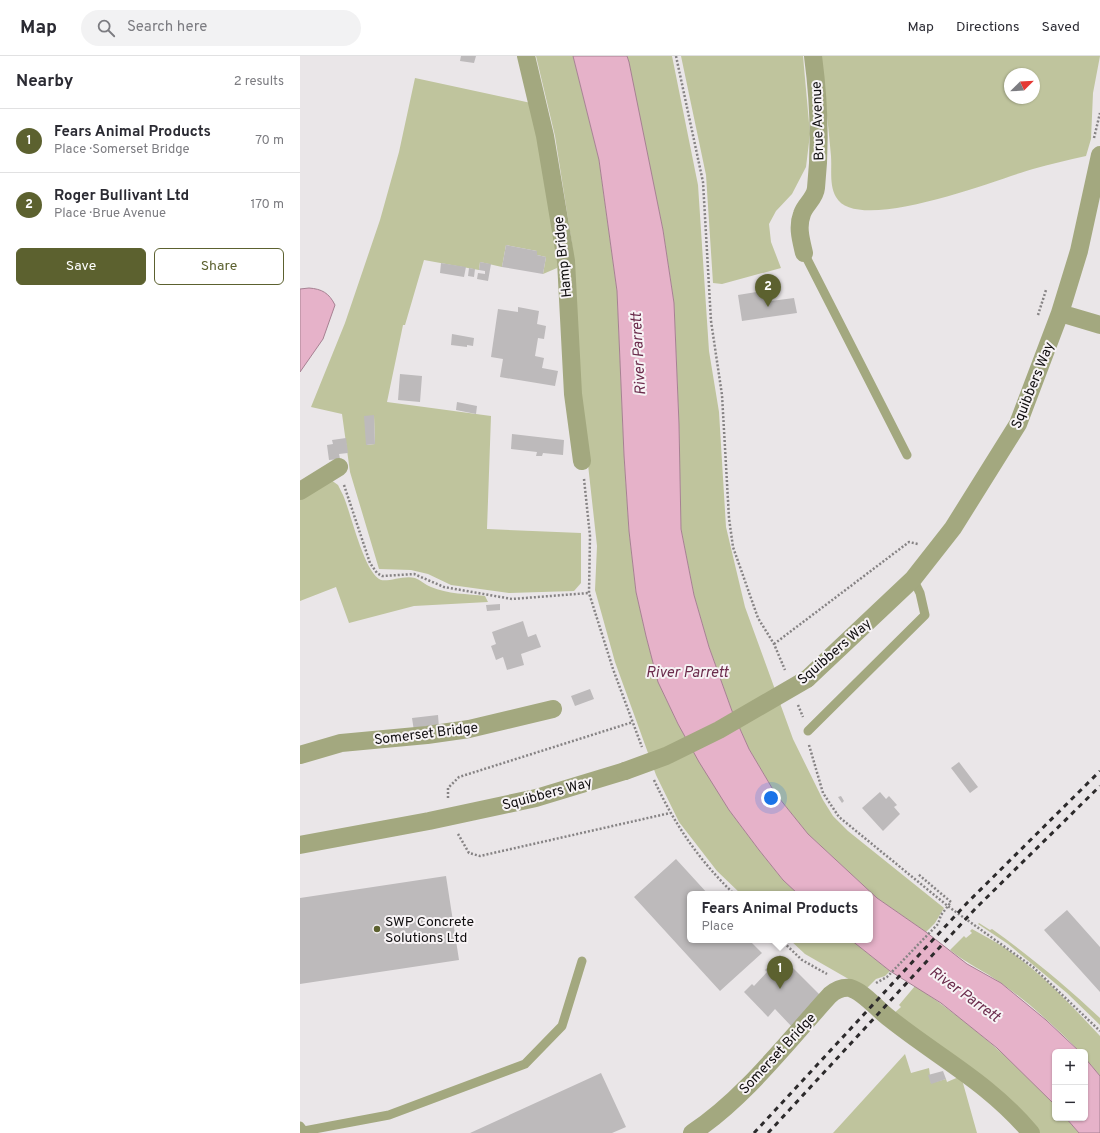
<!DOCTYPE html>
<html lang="en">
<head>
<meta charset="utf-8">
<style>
  body { margin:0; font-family:Overpass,sans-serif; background:#f2f2f3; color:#2b2b33 }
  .controls { position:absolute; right:12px; bottom:12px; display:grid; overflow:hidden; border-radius:6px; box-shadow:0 1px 3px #0004 }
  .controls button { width:36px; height:36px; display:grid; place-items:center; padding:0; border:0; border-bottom:1px solid #e1e1e2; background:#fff; color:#2b2b33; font:20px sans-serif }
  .compass { position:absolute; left:704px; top:12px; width:36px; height:36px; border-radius:50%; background:#fff; box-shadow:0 1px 3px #0004; rotate:66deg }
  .you { position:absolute; left:471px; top:742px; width:14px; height:14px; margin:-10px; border:3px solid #fff; border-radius:50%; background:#1a73e8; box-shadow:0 0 0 6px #1a73e833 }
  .badge { display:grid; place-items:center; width:26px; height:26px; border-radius:50%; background:#5c612f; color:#fff; font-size:13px; font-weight:700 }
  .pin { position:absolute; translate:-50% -33px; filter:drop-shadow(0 1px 2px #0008) }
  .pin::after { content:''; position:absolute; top:21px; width:14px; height:12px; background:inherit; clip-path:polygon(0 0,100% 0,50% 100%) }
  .popup { position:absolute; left:387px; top:835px; width:186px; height:52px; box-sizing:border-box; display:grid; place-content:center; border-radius:6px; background:#fff; filter:drop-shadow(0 1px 3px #0005); font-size:13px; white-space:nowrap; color:#7c7c81 }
  .popup b { font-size:15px; color:#2b2b33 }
  .popup::after { content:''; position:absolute; left:50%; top:100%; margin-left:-8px; border:8px solid transparent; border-top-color:#fff }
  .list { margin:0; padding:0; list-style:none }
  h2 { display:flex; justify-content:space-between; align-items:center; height:52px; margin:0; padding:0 16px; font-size:17px }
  h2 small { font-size:13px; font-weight:400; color:#7c7c81 }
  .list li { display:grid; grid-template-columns:26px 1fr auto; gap:12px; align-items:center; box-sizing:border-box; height:64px; padding:0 16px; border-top:1px solid #e1e1e2 }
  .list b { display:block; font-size:15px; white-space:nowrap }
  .list p { margin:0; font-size:13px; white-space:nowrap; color:#7c7c81 }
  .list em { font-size:13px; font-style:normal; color:#7c7c81 }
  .actions { display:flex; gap:8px; padding:12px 16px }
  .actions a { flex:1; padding:9px 0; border:1px solid #5c612f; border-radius:6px; text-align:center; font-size:14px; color:#5c612f }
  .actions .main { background:#5c612f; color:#fff }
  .icon { flex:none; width:22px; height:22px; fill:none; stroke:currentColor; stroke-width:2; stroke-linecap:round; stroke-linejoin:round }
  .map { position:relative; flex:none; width:800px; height:1077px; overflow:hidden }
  header { display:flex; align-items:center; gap:24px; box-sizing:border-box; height:56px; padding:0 20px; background:#fff; border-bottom:1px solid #e1e1e2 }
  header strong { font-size:19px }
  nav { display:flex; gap:22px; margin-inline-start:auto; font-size:14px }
  .search { width:280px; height:36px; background:#f2f2f3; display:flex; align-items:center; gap:10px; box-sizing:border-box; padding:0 14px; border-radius:22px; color:#7c7c81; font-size:15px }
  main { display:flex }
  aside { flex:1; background:#fff }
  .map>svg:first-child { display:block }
  .green { fill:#bfc49d; fill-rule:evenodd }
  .water { fill:#e6b2c9; stroke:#a68192 }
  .building { fill:#bdbabb }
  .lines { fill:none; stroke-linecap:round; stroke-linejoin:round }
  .path { stroke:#868384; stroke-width:2.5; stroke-dasharray:2 2; stroke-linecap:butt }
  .service { stroke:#a3a87f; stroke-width:9 }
  .minor { stroke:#a3a87f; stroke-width:18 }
  .rail { stroke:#2c2a2b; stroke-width:3; stroke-dasharray:5 5; stroke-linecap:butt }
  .minor-bridge { stroke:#a3a87f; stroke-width:18 }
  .poi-dot { fill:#5c612f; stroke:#f7f3f5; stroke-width:1.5 }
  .labels { text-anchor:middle; stroke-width:4; stroke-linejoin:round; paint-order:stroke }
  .street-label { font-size:14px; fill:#110f10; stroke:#f7f3f5 }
  .poi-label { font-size:14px; fill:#110f10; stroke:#f7f3f5; text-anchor:start }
  .water-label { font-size:15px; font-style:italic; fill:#6b2c4c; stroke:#f7f3f5 }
</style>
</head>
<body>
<header>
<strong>Map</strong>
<div class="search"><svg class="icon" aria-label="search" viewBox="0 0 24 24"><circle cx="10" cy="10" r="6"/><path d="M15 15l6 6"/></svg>Search here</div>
<nav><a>Map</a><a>Directions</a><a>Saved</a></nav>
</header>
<main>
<aside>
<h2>Nearby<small>2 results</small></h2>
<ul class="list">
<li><span class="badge">1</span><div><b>Fears Animal Products</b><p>Place · Somerset Bridge</p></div><em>70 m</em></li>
<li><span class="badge">2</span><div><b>Roger Bullivant Ltd</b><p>Place · Brue Avenue</p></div><em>170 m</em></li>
</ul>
<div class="actions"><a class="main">Save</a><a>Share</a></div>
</aside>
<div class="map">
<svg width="800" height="1077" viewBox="0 0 800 1077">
  <rect width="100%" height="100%" fill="#eae6e8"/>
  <path class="green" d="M 236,0 L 273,0 L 299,104 L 317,235 L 324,399 L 329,475 L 336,536 L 346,580 L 358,626 L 378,668 L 429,754 L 459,794 L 483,824 L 498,838 L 441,838 L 417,815 L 379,766 L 356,719 L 315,606 L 295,534 L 297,490 L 280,336 L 272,188 L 255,80 Z
    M 327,0 L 372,0 L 398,129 L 409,295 L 419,356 L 426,471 L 445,551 L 493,683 L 523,744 L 533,760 L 548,775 L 644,852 L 635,867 L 626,876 L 577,842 L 508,778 L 475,737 L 449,693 L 432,655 L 409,591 L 394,539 L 381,473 L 379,368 L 374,247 L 363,174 Z
    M 381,0 L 503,0 L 510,78 L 506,111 L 492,138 L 476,155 L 469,168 L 471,186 L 481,212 L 422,228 L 413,227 L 406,119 Z
    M 521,0 L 800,0 L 793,37 L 791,83 L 786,100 C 768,104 750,108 733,113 C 700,122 557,180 536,141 C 529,129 532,113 531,100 C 528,66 524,33 521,0 ZM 710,18 L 734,18 L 734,42 L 710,42 Z
    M 115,22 L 231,47 L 259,206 L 257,212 L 243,218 L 246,201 L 237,199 L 237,195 L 206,189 L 202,211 L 180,206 L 179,214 L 124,204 L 105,269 L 103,269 L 87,346 L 191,360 L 187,473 L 281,477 L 281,527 L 274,535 L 209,537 L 151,529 L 128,518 L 111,514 L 79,513 L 50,416 L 42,358 L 11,351 L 45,267 L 80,164 L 99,96 ZM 74,360 L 75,388 L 67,389 Z
    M 31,424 L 38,429 L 43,439 C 51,457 64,517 81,524 C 89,526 104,519 115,522 C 121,524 125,529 131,531 C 147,538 168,538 185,540 L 188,546 L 114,550 L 49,567 L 36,531 L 0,545 L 0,440 Z
    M 679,867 L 690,874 L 692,873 C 731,901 765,929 800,962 L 800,969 L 767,937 L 708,888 L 678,868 Z
    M 672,873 C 682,879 693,884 702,890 C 739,914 770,948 800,980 L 800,1020 L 785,1002 L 785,996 L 780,996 C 757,972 728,946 701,927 C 684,915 666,907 650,894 L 664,880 L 666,882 L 672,877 L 670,875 Z
    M 490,884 L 551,884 L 590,915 L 585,920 L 576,923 L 566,933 L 505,898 Z
    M 615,930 C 667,964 713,1005 755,1049 L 755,1062 L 766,1062 L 779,1077 L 737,1077 L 592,959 L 601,951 L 599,949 Z
    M 605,998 L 611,1017 L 629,1012 L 631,1027 L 646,1023 L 647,1026 L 661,1020 L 677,1077 L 533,1077 Z"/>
  <path class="water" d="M 273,0 L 327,0 L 329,6 L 363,174 L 374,247 L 379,368 L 381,473 L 394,539 L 409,591 L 432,655 L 449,693 L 475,737 L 508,778 L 577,842 L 626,876 L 667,908 L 701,927 L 746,964 L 780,996 L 755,996 L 755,1049 L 697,992 L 641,947 L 590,915 L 551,884 L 570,884 L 570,838 L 498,838 L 483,824 L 459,794 L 429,754 L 399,706 L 378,668 L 358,626 L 346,580 L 336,536 L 329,475 L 324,399 L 317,235 L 299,104 Z
    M 9,232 C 22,233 29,237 35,249 L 23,283 L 0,316 L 0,233 Z
    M 785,1002 L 800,1020 L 800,1077 L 779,1077 L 766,1062 L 785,1062 Z"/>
  <path class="building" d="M 161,0 L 176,0 L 174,7 L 160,5 Z
    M 206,189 L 237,195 L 237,199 L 246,201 L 243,218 L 202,211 Z
    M 180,206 L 191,208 L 188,225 L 177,223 L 178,217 L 185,218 L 185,215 L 179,214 Z
    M 141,207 L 166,211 L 164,221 L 140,217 Z
    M 169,212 L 175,213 L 174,221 L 168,220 Z
    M 469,234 L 471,245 L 494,242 L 497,257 L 442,265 L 438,239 Z
    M 218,251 L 239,255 L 237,268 L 246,270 L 244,283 L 238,282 L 235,300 L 244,302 L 242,312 L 258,315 L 255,330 L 200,321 L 203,303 L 191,301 L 198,253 L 218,256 Z
    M 152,278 L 174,282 L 173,290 L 167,289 L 167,291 L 151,289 Z
    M 100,318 L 122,320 L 120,346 L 98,344 Z
    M 157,346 L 177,350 L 176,358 L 156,354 Z
    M 74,359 L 75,388 L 66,389 L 64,360 Z
    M 212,378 L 264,384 L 263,399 L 243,397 L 242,400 L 236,400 L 237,396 L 211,393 Z
    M 46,382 L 48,397 L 39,398 L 40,403 L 29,404 L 27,389 L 33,388 L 32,384 Z
    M 200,548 L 200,554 L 187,555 L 186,549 Z
    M 223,565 L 228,581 L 236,578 L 241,591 L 221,598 L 224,609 L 207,614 L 203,601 L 196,604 L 191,590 L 196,588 L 192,576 Z
    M 290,633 L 294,643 L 275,650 L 271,640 Z
    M 138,659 L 139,672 L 114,675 L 112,662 Z
    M 659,706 L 678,731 L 670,737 L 651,712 Z
    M 580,736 L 586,743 L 589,740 L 597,749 L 594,751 L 600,758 L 583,775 L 562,752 Z
    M 541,740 L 544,745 L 542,747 L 538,741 Z
    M 376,803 L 408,838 L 390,838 L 390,884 L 449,884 L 462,897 L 420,935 L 334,841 Z
    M 146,820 L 159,904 L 0,928 L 0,842 Z
    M 767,854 L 800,891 L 800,936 L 744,874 Z
    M 480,899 L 523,942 L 493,972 L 475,953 L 468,961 L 444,936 L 452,928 L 454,930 L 467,916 L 465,914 Z
    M 643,1015 L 646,1023 L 631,1028 L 628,1019 Z
    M 301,1017 L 326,1071 L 312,1077 L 170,1077 Z"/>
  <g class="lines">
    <path class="path" d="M 376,0 L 403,126 L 411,265 L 422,339 L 429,462 L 433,491 L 458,562 L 474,588 L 485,614
      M 794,82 L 800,57
      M 738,259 L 746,234
      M 284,423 L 290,480 L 289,537 L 313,613 L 342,691
      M 44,429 L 70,507 L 77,517 L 82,520 L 114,518 L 144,531 L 212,543 L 289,537
      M 474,588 L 609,486 L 618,488
      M 498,649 L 503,661
      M 509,689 L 523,737 L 539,761 L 649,851 L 733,911 L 800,975
      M 354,724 C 375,769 398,803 434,838
      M 148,742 L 148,732 L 159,721 L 333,666
      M 158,778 L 169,797 L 180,800 L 370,757
      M 481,884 L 502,904 L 527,918
      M 576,927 L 587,921 L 638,868 L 641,859 L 651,846 L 618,818"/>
    <path class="service" d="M 504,197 L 607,399
      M 508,675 L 625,559 L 620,537 L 613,523
      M 0,1070 L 4,1075 L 89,1059 L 225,1008 L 262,970 L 282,905"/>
    <path class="minor" d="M 226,0 L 245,80 L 266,205 L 273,338 L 282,405
      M 504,197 C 501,184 497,171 502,158 C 505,148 515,143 516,132 C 521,86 519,45 513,0
      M 760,257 L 800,269
      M 0,435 L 39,411
      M 507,623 L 613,523 L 653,472 L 718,368 L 760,257 L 779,195 L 800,99
      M 0,699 L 41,687 L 127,679 L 169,673 L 253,653
      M 0,789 L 129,765 L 236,742 L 325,715
      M 392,1077 C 444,1043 488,985 530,939 C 536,934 542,931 550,932 C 564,936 577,953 589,962 C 639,1002 688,1026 731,1077"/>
    <path class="rail" d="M 454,1077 L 668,846 L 800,715
      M 468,1077 L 676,852 L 800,730"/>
    <path class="minor-bridge" d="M 325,715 L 366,700 L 419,674 L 507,623"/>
  </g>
  <circle class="poi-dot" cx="77" cy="873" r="4"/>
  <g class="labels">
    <g class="street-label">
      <text transform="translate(517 65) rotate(-92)" y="5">Brue Avenue</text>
      <text transform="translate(262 201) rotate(-96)" y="5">Hamp Bridge</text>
      <text transform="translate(732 329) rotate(-68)" y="5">Squibbers Way</text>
      <text transform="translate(534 595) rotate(-41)" y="5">Squibbers Way</text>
      <text transform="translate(126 677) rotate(-7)" y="5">Somerset Bridge</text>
      <text transform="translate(247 737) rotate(-15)" y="5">Squibbers Way</text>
      <text transform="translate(477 997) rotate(-47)" y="5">Somerset Bridge</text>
    </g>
    <g class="poi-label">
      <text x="85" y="870">SWP Concrete<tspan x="85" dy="16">Solutions Ltd</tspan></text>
    </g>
    <g class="water-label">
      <text transform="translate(338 298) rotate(-93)" y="5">River Parrett</text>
      <text x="387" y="621">River Parrett</text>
      <text transform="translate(665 938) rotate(36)" y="5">River Parrett</text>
    </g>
  </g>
</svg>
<div class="controls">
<button>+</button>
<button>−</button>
</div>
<svg class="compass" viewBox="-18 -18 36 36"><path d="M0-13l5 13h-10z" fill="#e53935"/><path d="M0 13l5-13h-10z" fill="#7c7c81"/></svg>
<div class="you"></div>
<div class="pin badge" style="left:480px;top:933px">1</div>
<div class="popup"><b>Fears Animal Products</b>Place</div>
<div class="pin badge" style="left:468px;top:251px">2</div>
</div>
</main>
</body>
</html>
